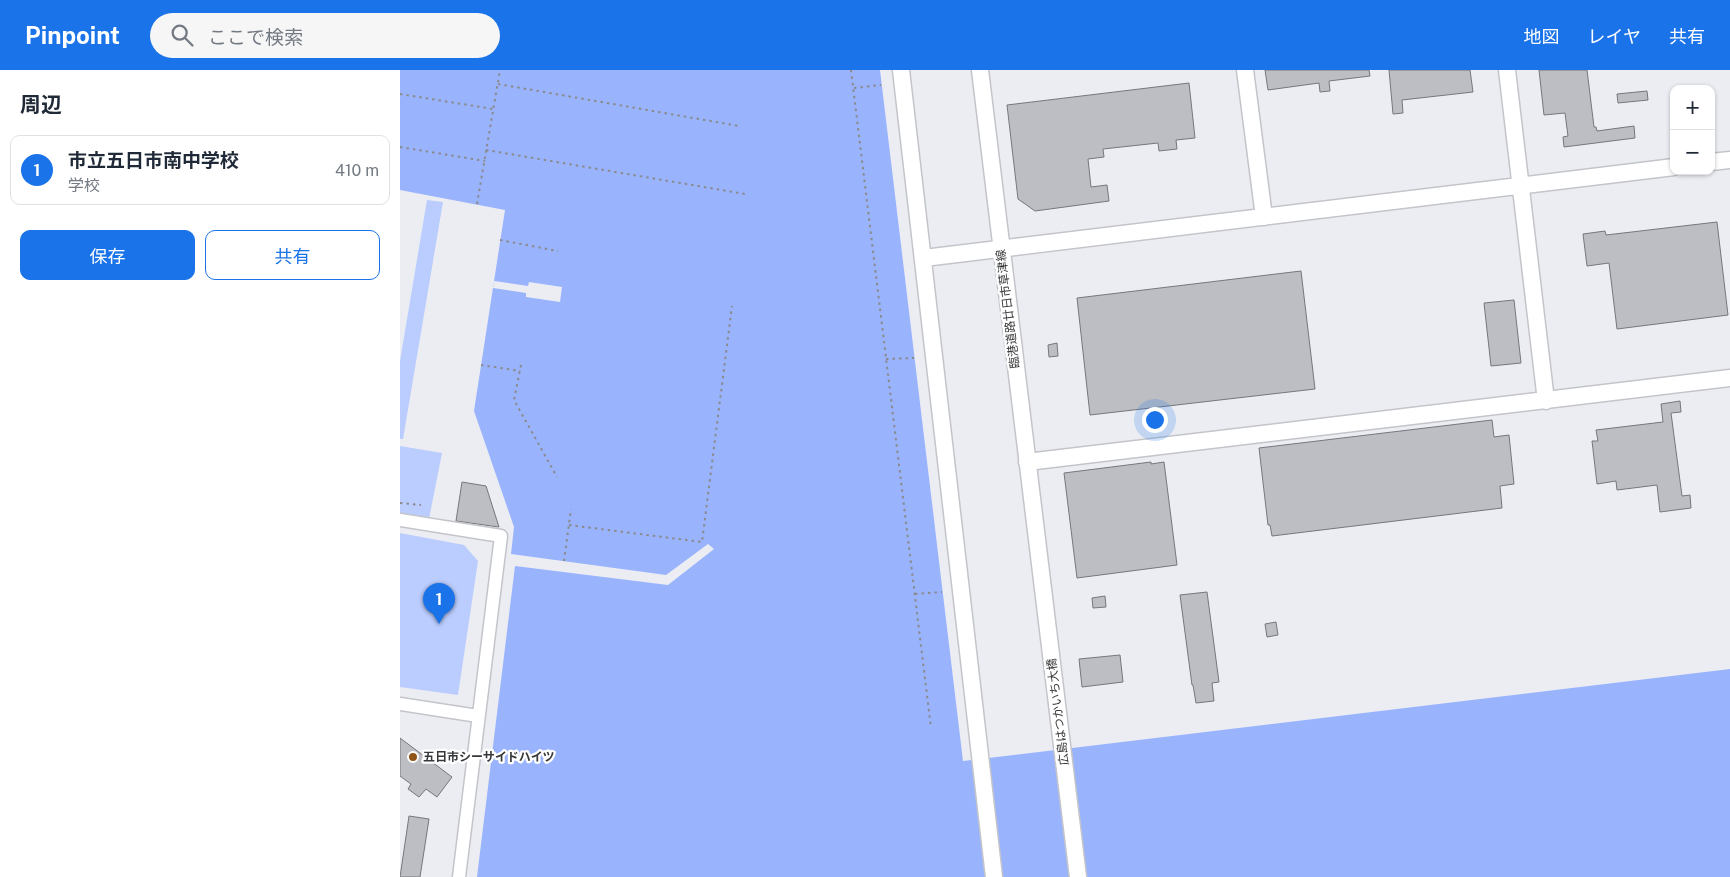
<!DOCTYPE html>
<html lang="ja">
<head>
<meta charset="utf-8">
<style>
  body { margin:0; font-family:"Public Sans","Noto Sans JP",sans-serif; background:#f6f6f7; color:#1f2937 }
  .controls { position:absolute; right:15px; top:15px; display:grid; overflow:hidden; border-radius:10px; box-shadow:0 1px 4px #0004 }
  .controls button { width:45px; height:45px; display:grid; place-items:center; padding:0; border:0; border-bottom:1px solid #e0e1e3; background:#fff; color:#1f2937; font:25px sans-serif }
  .you { position:absolute; left:754px; top:349px; width:18px; height:18px; margin:-12px; border:4px solid #fff; border-radius:50%; background:#1a73e8; box-shadow:0 0 0 8px #1a73e833 }
  .badge { display:grid; place-items:center; width:32px; height:32px; border-radius:50%; background:#1a73e8; color:#fff; font-size:16px; font-weight:700 }
  .pin { position:absolute; translate:-50% -41px; filter:drop-shadow(0 1px 2px #0008) }
  .pin::after { content:''; position:absolute; top:26px; width:18px; height:15px; background:inherit; clip-path:polygon(0 0,100% 0,50% 100%) }
  .list { margin:0; padding:0; list-style:none }
  h2 { display:flex; justify-content:space-between; align-items:center; height:65px; margin:0; padding:0 20px; font-size:21px }
  h2 small { font-size:16px; font-weight:400; color:#747a83 }
  .list li { display:grid; grid-template-columns:32px 1fr auto; gap:15px; align-items:center; box-sizing:border-box; height:70px; margin:0 10px 10px; padding:0 10px; border:1px solid #e0e1e3; border-radius:10px }
  .list b { display:block; font-size:19px; white-space:nowrap }
  .list p { margin:0; font-size:16px; white-space:nowrap; color:#747a83 }
  .list em { font-size:16px; font-style:normal; color:#747a83 }
  .actions { display:flex; gap:10px; padding:15px 20px }
  .actions a { flex:1; padding:11px 0; border:1px solid #1a73e8; border-radius:10px; text-align:center; font-size:18px; color:#1a73e8 }
  .actions .main { background:#1a73e8; color:#fff }
  .icon { flex:none; width:28px; height:28px; fill:none; stroke:currentColor; stroke-width:2; stroke-linecap:round; stroke-linejoin:round }
  .map { position:relative; flex:none; width:1330px; height:807px; overflow:hidden }
  header { display:flex; align-items:center; gap:30px; box-sizing:border-box; height:70px; padding:0 25px; background:#1a73e8; color:#fff }
  header strong { font-size:24px }
  nav { display:flex; gap:28px; margin-inline-start:auto; font-size:18px }
  .search { width:350px; height:45px; background:#f6f6f7; display:flex; align-items:center; gap:12px; box-sizing:border-box; padding:0 18px; border-radius:28px; color:#747a83; font-size:19px }
  main { display:flex }
  aside { flex:1; background:#fff }
  .map>svg:first-child { display:block }
  .green { fill:#bbcdfe }
  .water { fill:#9ab3fd }
  .pier { fill:#ebedf3 }
  .building { fill:#bcbec3; stroke:#75777c }
  .lines { fill:none; stroke-linecap:round; stroke-linejoin:round }
  .minor-casing { stroke:#c3c5ca; stroke-width:15 }
  .tertiary-casing { stroke:#c3c5ca; stroke-width:19 }
  .path { stroke:#8a8b8f; stroke-width:2; stroke-dasharray:2.5 4; stroke-linecap:butt }
  .minor { stroke:#fff; stroke-width:12 }
  .tertiary { stroke:#fff; stroke-width:16 }
  .poi-dot { fill:#915418; stroke:#fff; stroke-width:2 }
  .labels { text-anchor:middle; stroke-width:4.5; stroke-linejoin:round; paint-order:stroke }
  .street-label { font-size:12px; fill:#37383a; stroke:#fff }
  .poi-label { font-size:12px; font-weight:bold; fill:#37383a; stroke:#fff; text-anchor:start }
</style>
</head>
<body>
<header>
<strong>Pinpoint</strong>
<div class="search"><svg class="icon" aria-label="search" viewBox="0 0 24 24"><circle cx="10" cy="10" r="6"/><path d="M15 15l6 6"/></svg>ここで検索</div>
<nav><a>地図</a><a>レイヤ</a><a>共有</a></nav>
</header>
<main>
<aside>
<h2>周辺<small></small></h2>
<ul class="list">
<li><span class="badge">1</span><div><b>市立五日市南中学校</b><p>学校</p></div><em>410 m</em></li>
</ul>
<div class="actions"><a class="main">保存</a><a>共有</a></div>
</aside>
<div class="map">
<svg width="1330" height="807" viewBox="0 0 1330 807">
  <rect width="100%" height="100%" fill="#ebedf3"/>
  <path class="green" d="M 27,130 L 43,132 L 3,369 L 0,369 L 0,291 Z
    M 0,376 L 42,383 L 29,449 L 0,445 Z
    M 0,463 L 64,475 L 78,491 L 58,625 L 0,617 Z"/>
  <path class="water" d="M 0,0 L 480,0 L 563,691 L 1330,599 L 1330,807 L 77,807 L 115,496 L 268,515 L 314,479 L 308,474 L 266,505 L 111,484 L 114,457 L 74,341 L 105,140 L 0,120 Z"/>
  <path class="pier" d="M 94,211 L 128,216 L 129,212 L 162,217 L 160,232 L 126,227 L 126,223 L 93,218 Z"/>
  <path class="building" d="M 865,0 L 969,0 L 970,6 L 929,11 L 930,21 L 920,22 L 919,13 L 868,20 Z
    M 989,0 L 1070,0 L 1073,22 L 1002,30 L 1003,43 L 993,44 Z
    M 1139,0 L 1187,0 L 1194,57 L 1196,57 L 1197,61 L 1234,56 L 1235,68 L 1164,77 L 1163,67 L 1168,66 L 1165,43 L 1144,45 Z
    M 789,13 L 795,68 L 776,70 L 777,79 L 759,81 L 758,73 L 703,79 L 704,87 L 688,89 L 691,117 L 707,115 L 709,131 L 635,141 L 618,129 L 607,35 Z
    M 1247,21 L 1248,30 L 1218,33 L 1217,24 Z
    M 1317,152 L 1328,245 L 1217,259 L 1209,193 L 1187,196 L 1183,164 L 1205,161 L 1206,165 Z
    M 901,201 L 915,319 L 690,345 L 677,228 Z
    M 1114,230 L 1121,293 L 1091,296 L 1084,233 Z
    M 657,273 L 658,286 L 649,287 L 648,275 Z
    M 1280,331 L 1281,342 L 1271,343 L 1282,426 L 1290,425 L 1291,438 L 1260,442 L 1257,415 L 1217,420 L 1216,411 L 1197,414 L 1192,371 L 1198,371 L 1196,360 L 1263,352 L 1261,334 Z
    M 1092,350 L 1094,367 L 1109,365 L 1114,414 L 1100,416 L 1102,438 L 872,466 L 870,455 L 868,455 L 859,378 Z
    M 751,392 L 751,394 L 764,392 L 777,495 L 677,508 L 664,403 Z
    M 62,412 L 86,416 L 99,457 L 56,451 Z
    M 807,522 L 819,612 L 812,613 L 814,631 L 796,633 L 793,615 L 792,615 L 780,525 Z
    M 705,526 L 706,537 L 693,538 L 692,528 Z
    M 876,552 L 878,565 L 867,567 L 865,554 Z
    M 720,585 L 723,612 L 682,617 L 679,589 Z
    M 0,668 L 52,707 L 37,727 L 26,719 L 19,727 L 8,719 L 11,714 L 0,706 Z
    M 9,746 L 29,749 L 20,807 L 0,807 Z"/>
  <g class="lines">
    <defs>
      <path id="minor" d="M 0,450 L 101,466 L 59,807
        M 0,634 L 78,646"/>
      <path id="tertiary" d="M 501,0 L 594,807
        M 580,0 L 678,807
        M 845,0 L 864,147
        M 1107,0 L 1146,331
        M 1311,92 L 1330,90
        M 524,188 L 1274,97
        M 627,392 L 1330,308"/>
    </defs>
    <use href="#minor" class="minor-casing"/>
    <use href="#tertiary" class="tertiary-casing"/>
    <path class="path" d="M 451,0 L 531,658
      M 98,14 L 339,56
      M 454,18 L 481,15
      M 0,24 L 93,39
      M 0,77 L 85,91
      M 86,80 L 345,124
      M 77,134 L 100,0
      M 100,170 L 158,181
      M 486,289 L 514,288
      M 81,295 L 120,301
      M 121,295 L 114,330 L 157,407
      M 0,433 L 21,435
      M 169,455 L 302,472 L 332,236
      M 164,491 L 171,439
      M 515,524 L 542,522"/>
    <use href="#minor" class="minor"/>
    <use href="#tertiary" class="tertiary"/>
  </g>
  <circle class="poi-dot" cx="13" cy="687" r="5"/>
  <g class="labels">
    <g class="street-label">
      <text transform="translate(608 239) rotate(-97)" y="4">臨港道路廿日市草津線</text>
      <text transform="translate(658 642) rotate(-97)" y="4">広島はつかいち大橋</text>
    </g>
    <g class="poi-label">
      <text x="23" y="691">五日市シーサイドハイツ</text>
    </g>
  </g>
</svg>
<div class="controls">
<button>+</button>
<button>−</button>
</div>
<div class="you"></div>
<div class="pin badge" style="left:39px;top:554px">1</div>
</div>
</main>
</body>
</html>
